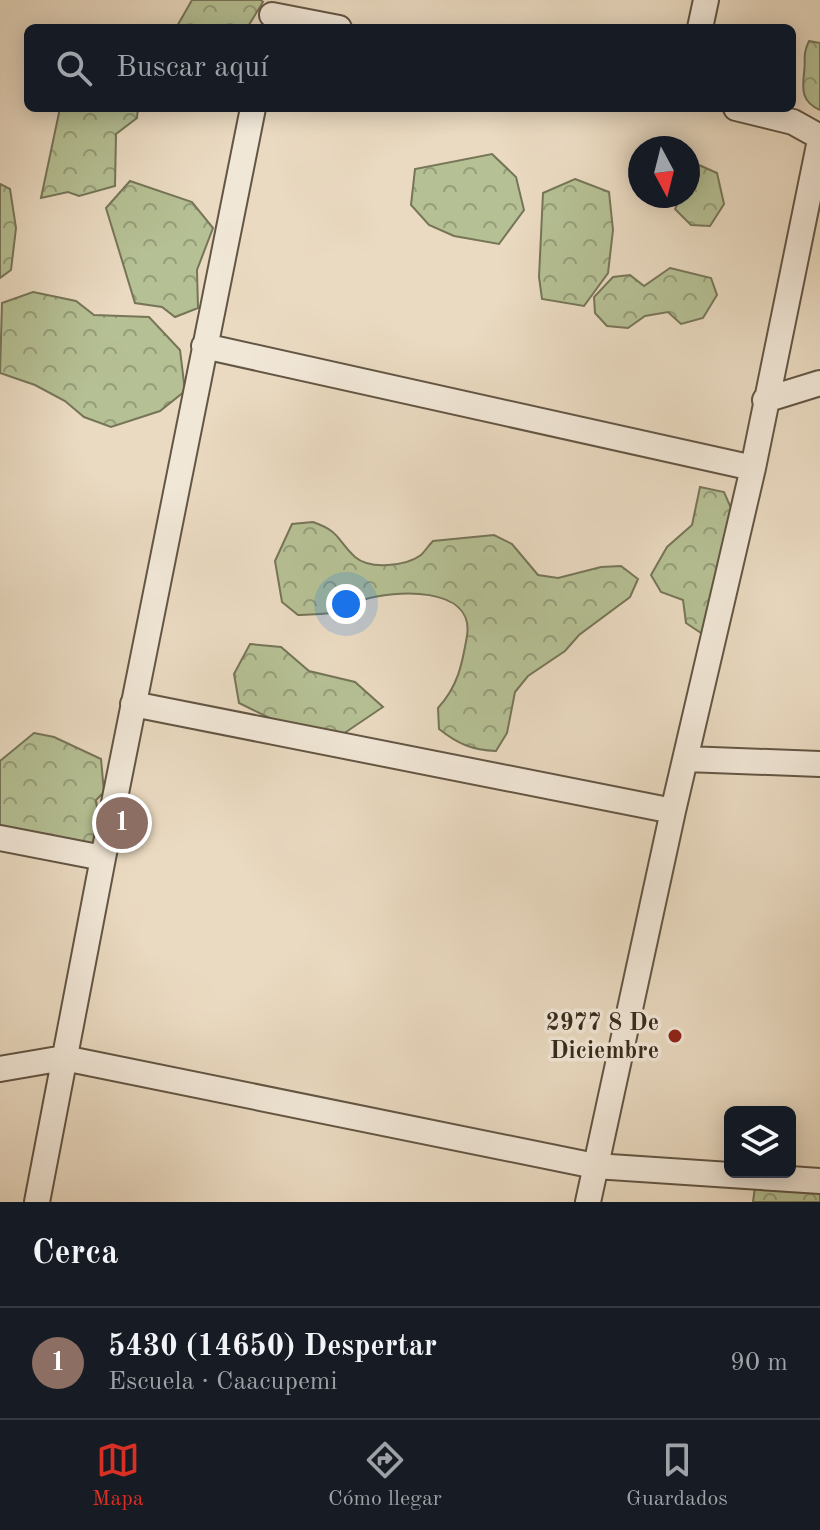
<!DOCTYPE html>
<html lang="es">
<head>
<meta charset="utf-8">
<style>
  body { margin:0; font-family:"Old Standard TT",serif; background:#20242c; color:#f1f3f6 }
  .controls { position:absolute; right:24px; bottom:24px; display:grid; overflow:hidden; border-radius:12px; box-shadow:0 4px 20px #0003 }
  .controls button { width:72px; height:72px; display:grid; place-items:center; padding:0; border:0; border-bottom:2px solid #363941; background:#171b24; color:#f1f3f6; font:40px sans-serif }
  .compass { position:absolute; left:628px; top:136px; width:72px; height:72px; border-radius:50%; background:#171b24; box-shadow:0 4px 20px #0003; rotate:173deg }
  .you { position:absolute; left:346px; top:604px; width:28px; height:28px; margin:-20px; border:6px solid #fff; border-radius:50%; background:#1a73e8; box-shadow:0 0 0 12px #1a73e833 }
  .badge { display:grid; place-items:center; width:52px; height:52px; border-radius:50%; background:#d93025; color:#fff; font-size:26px; font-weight:700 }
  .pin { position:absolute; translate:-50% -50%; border:4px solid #fff; box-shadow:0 2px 8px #0006 }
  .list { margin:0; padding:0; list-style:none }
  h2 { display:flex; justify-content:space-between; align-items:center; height:104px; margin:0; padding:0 32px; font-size:34px }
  h2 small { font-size:26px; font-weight:400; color:#9ea1a6 }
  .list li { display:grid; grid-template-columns:52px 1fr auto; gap:24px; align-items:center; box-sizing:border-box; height:112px; padding:0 32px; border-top:2px solid #363941 }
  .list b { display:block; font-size:30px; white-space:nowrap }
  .list p { margin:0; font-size:26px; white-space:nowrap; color:#9ea1a6 }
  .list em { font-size:26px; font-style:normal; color:#9ea1a6 }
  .icon { flex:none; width:44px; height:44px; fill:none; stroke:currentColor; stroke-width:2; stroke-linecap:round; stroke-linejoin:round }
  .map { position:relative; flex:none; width:820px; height:1202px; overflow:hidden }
  .search { position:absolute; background:#171b24; box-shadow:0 4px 20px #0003; left:24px; right:24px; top:24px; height:88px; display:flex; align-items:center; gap:20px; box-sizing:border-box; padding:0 28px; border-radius:12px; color:#9ea1a6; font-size:30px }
  .sheet { height:216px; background:#171b24 }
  nav { display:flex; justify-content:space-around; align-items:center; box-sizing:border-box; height:112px; border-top:2px solid #363941; background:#171b24; font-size:22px; color:#9ea1a6 }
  nav a { display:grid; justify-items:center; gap:4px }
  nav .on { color:#d93025 }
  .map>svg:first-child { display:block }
  .forest { fill:url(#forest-crowns); stroke:#767558; stroke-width:2 }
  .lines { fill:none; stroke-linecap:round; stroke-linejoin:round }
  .street-casing { stroke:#635644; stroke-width:28 }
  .street { stroke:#f1e7d7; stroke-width:24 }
  .poi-dot { fill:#8f2418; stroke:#f1e7d7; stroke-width:3 }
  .labels { text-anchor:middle; stroke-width:7; stroke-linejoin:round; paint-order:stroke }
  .poi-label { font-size:24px; font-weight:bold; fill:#362a1b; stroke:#f1e7d7; text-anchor:end }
</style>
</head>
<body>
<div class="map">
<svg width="820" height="1202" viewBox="0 0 820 1202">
  <defs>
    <pattern id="forest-crowns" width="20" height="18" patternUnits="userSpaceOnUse" patternTransform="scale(2)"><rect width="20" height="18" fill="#b5c094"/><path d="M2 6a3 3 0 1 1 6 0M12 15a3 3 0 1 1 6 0" fill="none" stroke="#949c78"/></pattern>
  </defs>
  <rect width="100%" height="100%" fill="#eadac1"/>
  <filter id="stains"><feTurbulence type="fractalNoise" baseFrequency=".0025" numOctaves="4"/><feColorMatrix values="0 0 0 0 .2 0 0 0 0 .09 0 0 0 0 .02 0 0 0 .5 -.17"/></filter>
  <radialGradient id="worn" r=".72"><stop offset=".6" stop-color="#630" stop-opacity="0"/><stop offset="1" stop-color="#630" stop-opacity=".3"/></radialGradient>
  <path class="forest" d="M 192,0 L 261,0 L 263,2 L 247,28 L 176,28 Z
    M 809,41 L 820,43 L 820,110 C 802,102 802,91 804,73 C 806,59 802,56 809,41 Z
    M 60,108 L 138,108 L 137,118 L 116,134 L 115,186 L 79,196 L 68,192 L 41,198 Z
    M 492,154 L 516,177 L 524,210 L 499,244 L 454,236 L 429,225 L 411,205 L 415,169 Z
    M 699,165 L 717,173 L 724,204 L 710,226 L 691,225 L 675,209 L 681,196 L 688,196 L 688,183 Z
    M 575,179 L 609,192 L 613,230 L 608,273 L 584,306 L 542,299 L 539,277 L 543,193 Z
    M 130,181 L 192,202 L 213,228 L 197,270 L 198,308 L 175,317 L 162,307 L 135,303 L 106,208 Z
    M 0,184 L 10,189 L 16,228 L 11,270 L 0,278 Z
    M 670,268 L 711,278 L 717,295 L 703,318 L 681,324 L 668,312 L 645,316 L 628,328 L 607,326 L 595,313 L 594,297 L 613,277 L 630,275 L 644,286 Z
    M 33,292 L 76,301 L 94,315 L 149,317 L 180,350 L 185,391 L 160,411 L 111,427 L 84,417 L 65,401 L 35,385 L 0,373 L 2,303 Z
    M 700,487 L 724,492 L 734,515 L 714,620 L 701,633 L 686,623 L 683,600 L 661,592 L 651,575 L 667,547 L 692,525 Z
    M 313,522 C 341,532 336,539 355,557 C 370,570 406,566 421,555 C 425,551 429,545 433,541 L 494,535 L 512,544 L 538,575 L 558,578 L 601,567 L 621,566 L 638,579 L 630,597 L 579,635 L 565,651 L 528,676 L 515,692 L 507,733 L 496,751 C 472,750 458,744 439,729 L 438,708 C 458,686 462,665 467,636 C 475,585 393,590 363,600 C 355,602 349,608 341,611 C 328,615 311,614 298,615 L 282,602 L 275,561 L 292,524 Z
    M 250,644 L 281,647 L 309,671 L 355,682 L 383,707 L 340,736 L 282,724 L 239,703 L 234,674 Z
    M 34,733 L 54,737 L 101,759 L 104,792 L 96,800 L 101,838 L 92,848 L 0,838 L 0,761 Z
    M 755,1187 L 820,1193 L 820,1202 L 753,1202 Z"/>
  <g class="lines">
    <defs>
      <path id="street" d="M 272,15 L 339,28
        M 700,28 L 706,0
        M 736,108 L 793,122 L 820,137
        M 204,346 L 753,468
        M 765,400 L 820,383
        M 133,704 L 673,811
        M 686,759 L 820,764
        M 0,838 L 103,858
        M 0,1069 L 64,1058 L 595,1166 L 820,1181
        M 37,1202 L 103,858 L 253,108
        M 588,1202 L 673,811 L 753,468 L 820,140"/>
    </defs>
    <use href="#street" class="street-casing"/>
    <use href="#street" class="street"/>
  </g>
  <circle class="poi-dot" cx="675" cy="1036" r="8"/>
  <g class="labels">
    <g class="poi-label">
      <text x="659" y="1030">2977 8 De<tspan x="659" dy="28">Diciembre</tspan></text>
    </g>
  </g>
  <rect width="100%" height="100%" filter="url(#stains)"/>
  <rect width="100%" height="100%" fill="url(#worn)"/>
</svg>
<div class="controls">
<button><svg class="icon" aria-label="layers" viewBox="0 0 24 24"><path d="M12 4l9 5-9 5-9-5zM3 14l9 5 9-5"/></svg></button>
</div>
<svg class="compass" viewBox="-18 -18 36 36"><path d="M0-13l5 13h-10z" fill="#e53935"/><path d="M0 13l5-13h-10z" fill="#9ea1a6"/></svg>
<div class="you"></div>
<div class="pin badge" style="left:122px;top:823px;background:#8d6e63">1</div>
<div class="search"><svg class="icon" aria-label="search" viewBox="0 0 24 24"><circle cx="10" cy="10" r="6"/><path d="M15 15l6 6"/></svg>Buscar aquí</div>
</div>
<section class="sheet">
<h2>Cerca<small></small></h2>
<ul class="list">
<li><span class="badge" style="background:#8d6e63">1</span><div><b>5430 (14650) Despertar</b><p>Escuela · Caacupemi</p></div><em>90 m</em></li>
</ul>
</section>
<nav>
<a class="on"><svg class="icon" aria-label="map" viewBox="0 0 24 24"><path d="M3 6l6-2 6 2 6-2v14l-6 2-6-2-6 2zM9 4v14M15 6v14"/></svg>Mapa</a>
<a><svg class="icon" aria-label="directions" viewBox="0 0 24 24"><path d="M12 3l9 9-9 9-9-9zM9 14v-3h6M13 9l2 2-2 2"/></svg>Cómo llegar</a>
<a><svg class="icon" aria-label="saved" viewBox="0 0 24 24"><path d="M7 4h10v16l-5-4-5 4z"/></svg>Guardados</a>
</nav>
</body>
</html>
